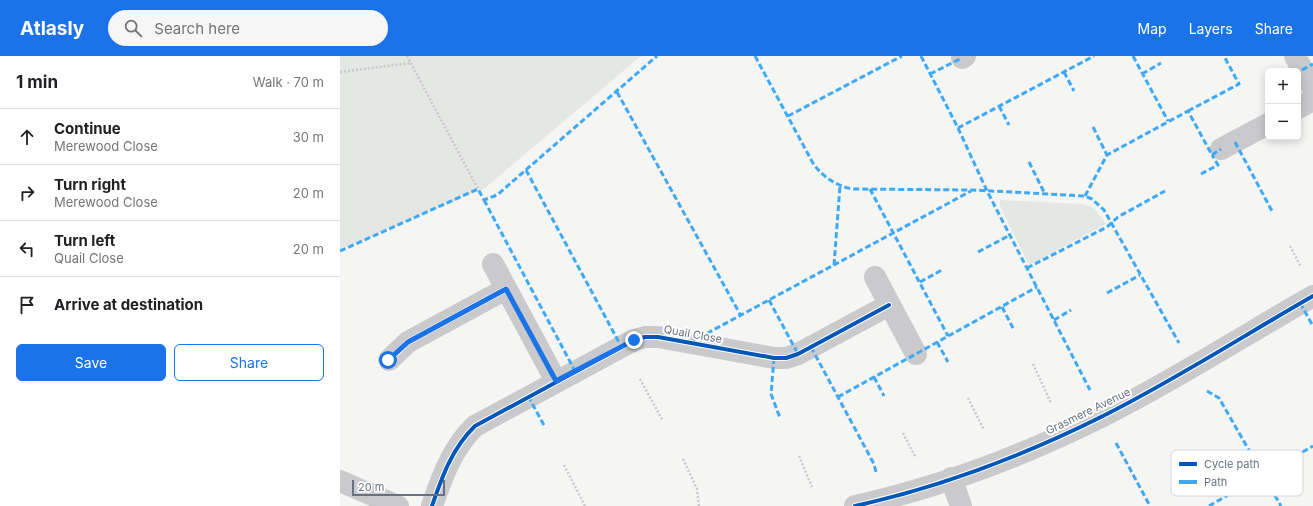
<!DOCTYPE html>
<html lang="en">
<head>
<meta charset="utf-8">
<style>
  body { margin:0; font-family:Inter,sans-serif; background:#f6f6f6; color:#202124 }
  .controls { position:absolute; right:12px; top:12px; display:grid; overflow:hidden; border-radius:6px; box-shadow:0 2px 10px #0003 }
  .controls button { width:36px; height:36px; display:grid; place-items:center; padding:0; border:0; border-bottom:1px solid #e0e0e0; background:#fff; color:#202124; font:20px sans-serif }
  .scale { position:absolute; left:12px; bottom:10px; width:93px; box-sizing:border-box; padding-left:4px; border:2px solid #687181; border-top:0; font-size:11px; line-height:14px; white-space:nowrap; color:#687181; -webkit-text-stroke:3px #fff; paint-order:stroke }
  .stop { position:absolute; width:12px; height:12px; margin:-9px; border:3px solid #1a73e8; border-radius:50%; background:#fff }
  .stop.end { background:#1a73e8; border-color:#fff; box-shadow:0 1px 4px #0008 }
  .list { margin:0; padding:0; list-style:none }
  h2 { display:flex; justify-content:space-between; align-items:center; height:52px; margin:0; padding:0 16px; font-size:17px }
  h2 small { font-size:13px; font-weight:400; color:#757577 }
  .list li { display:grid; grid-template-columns:26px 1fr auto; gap:12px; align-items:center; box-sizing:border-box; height:56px; padding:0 16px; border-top:1px solid #e0e0e0 }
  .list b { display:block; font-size:15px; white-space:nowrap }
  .list p { margin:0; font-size:13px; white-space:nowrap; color:#757577 }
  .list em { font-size:13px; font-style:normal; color:#757577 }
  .actions { display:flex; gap:8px; padding:12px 16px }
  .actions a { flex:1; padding:9px 0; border:1px solid #1a73e8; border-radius:6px; text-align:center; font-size:14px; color:#1a73e8 }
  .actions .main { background:#1a73e8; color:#fff }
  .icon { flex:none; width:22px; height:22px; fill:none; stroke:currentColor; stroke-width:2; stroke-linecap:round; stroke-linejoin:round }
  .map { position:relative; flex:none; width:973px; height:450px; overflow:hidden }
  header { display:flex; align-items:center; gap:24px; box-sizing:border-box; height:56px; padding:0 20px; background:#1a73e8; color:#fff }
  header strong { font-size:19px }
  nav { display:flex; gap:22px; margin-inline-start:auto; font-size:14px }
  .search { width:280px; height:36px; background:#f6f6f6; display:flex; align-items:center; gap:10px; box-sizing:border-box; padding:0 14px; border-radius:22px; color:#757577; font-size:15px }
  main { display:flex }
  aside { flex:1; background:#fff }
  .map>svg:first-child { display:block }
  .green { fill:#e4e7e3 }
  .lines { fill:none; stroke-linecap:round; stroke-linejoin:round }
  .path { stroke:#c8c8c9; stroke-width:2.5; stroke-dasharray:2 2; stroke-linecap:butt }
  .minor { stroke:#cacacc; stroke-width:22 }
  .quiet { stroke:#3fa9f5; stroke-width:3; stroke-dasharray:6 3; stroke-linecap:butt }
  .cycleway-casing { stroke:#fff; stroke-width:6 }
  .cycleway { stroke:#0057b8; stroke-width:4 }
  .route { stroke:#1a73e8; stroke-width:5 }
  .labels { text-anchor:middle; stroke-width:4; stroke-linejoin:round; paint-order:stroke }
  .street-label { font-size:11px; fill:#687181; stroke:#fff }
  .key { fill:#fff; stroke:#d2d4d9; stroke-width:1 }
  .key-label { font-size:11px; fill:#687181 }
</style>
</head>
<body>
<header>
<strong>Atlasly</strong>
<div class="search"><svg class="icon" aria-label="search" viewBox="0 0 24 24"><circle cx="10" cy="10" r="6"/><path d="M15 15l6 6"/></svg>Search here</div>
<nav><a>Map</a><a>Layers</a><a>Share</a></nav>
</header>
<main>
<aside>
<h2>1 min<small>Walk · 70 m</small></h2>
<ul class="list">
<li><svg class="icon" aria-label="ahead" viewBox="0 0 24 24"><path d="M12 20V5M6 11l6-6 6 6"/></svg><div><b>Continue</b><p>Merewood Close</p></div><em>30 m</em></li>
<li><svg class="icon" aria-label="right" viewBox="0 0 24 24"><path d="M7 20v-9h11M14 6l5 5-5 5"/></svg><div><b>Turn right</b><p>Merewood Close</p></div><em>20 m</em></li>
<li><svg class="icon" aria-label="left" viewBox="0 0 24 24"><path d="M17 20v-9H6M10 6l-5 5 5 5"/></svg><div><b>Turn left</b><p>Quail Close</p></div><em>20 m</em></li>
<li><svg class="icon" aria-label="arrive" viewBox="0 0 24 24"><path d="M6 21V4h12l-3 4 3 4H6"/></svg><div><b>Arrive at destination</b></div></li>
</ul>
<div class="actions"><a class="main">Save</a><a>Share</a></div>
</aside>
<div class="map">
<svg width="973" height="450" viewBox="0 0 973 450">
  <rect width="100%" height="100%" fill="#f5f5f4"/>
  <path class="green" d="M 0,0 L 301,0 L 145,132 L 0,194 Z
    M 660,144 L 742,148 L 754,152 L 766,168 L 689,209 L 660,150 Z"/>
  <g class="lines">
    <path class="path" d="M 67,0 L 138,133
      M 0,16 L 71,7
      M 950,190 L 961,211
      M 693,308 L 711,347
      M 300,323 L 323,365
      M 628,342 L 644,374
      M 563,377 L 576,402
      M 459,400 L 472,431
      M 343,403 L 357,433 L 359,450
      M 224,409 L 245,450"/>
    <path class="minor" d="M 955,0 L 973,33
      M 622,2 L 625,0
      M 958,52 L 973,44
      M 881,93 L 928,68
      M 153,208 L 216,325
      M 535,221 L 576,298
      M 49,304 L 68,286 L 166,233
      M 611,422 L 621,450
      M 0,425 L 58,450
      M 92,450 C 102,421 112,392 135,370 L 294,284 L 305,281 L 318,281 L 434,302 L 446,302 L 458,298 L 549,249
      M 515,450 C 600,431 685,399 763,360 C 835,324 903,280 973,240"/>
    <path class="quiet" d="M 415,0 L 474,109 C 485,122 495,129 512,133 L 633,134 L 745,140 L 752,143 L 764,154 L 839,287
      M 581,0 L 618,72 L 647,135 L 750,334
      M 793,0 L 828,65
      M 962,14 L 973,8
      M 724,16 L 734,35
      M 590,18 L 622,2
      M 802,18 L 821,7
      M 277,36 L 401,260
      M 659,50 L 669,69
      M 848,55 L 899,28 L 884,0
      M 448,60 L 562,0
      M 753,71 L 767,99
      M 618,72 L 754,0
      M 895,86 L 932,155
      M 689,106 L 705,138
      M 186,114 L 281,290
      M 861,118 L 878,109 L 872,99
      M 530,133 L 608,280
      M 745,140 L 767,99 L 848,55 L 872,99 L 881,93
      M 144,144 L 235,315
      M 0,195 L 138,133 L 144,144 L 157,139 L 317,0
      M 638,196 L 670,179
      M 494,209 L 500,130
      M 687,212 L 767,171 L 778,161 L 825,135
      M 580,226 L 602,214
      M 767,237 L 800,219
      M 429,244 L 458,298
      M 960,247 L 973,270
      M 662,251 L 673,272
      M 714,264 L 731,254
      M 351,286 L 631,135
      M 597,286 L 608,306
      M 471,291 L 534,408 L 536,416
      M 434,302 L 431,338 L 440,362
      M 534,321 L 544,340
      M 867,335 L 879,342 L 941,450
      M 188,340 L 205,371
      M 498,341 L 697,231
      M 776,387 L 810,450
      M 869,450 L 973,390"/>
    <defs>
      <path id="cycleway" d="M 49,304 L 68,286 L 166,233
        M 92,450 C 102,421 112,392 135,370 L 294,284 L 305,281 L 318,281 L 434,302 L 446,302 L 458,298 L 549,249
        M 515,450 C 600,431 685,399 763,360 C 835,324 903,280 973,240"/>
    </defs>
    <use href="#cycleway" class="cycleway-casing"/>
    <use href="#cycleway" class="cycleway"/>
  </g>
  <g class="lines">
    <path class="route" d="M 48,304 L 68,286 L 166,233 L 216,325 L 294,284"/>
  </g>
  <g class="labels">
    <g class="street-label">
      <text transform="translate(353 278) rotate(10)" y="4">Quail Close</text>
      <text transform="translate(748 355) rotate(-26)" y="4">Grasmere Avenue</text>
    </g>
  </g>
  <rect x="831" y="394" width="132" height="46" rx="6" class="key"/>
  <rect x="839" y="406" width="18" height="4" fill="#0057b8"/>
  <rect x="839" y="424" width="18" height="4" fill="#3fa9f5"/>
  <g class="key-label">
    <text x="864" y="412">Cycle path</text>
    <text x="864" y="430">Path</text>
  </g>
</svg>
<div class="controls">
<button>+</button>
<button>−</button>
</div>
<div class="scale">20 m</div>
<div class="stop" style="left:48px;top:304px"></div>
<div class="stop end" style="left:294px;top:284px"></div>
</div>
</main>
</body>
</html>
